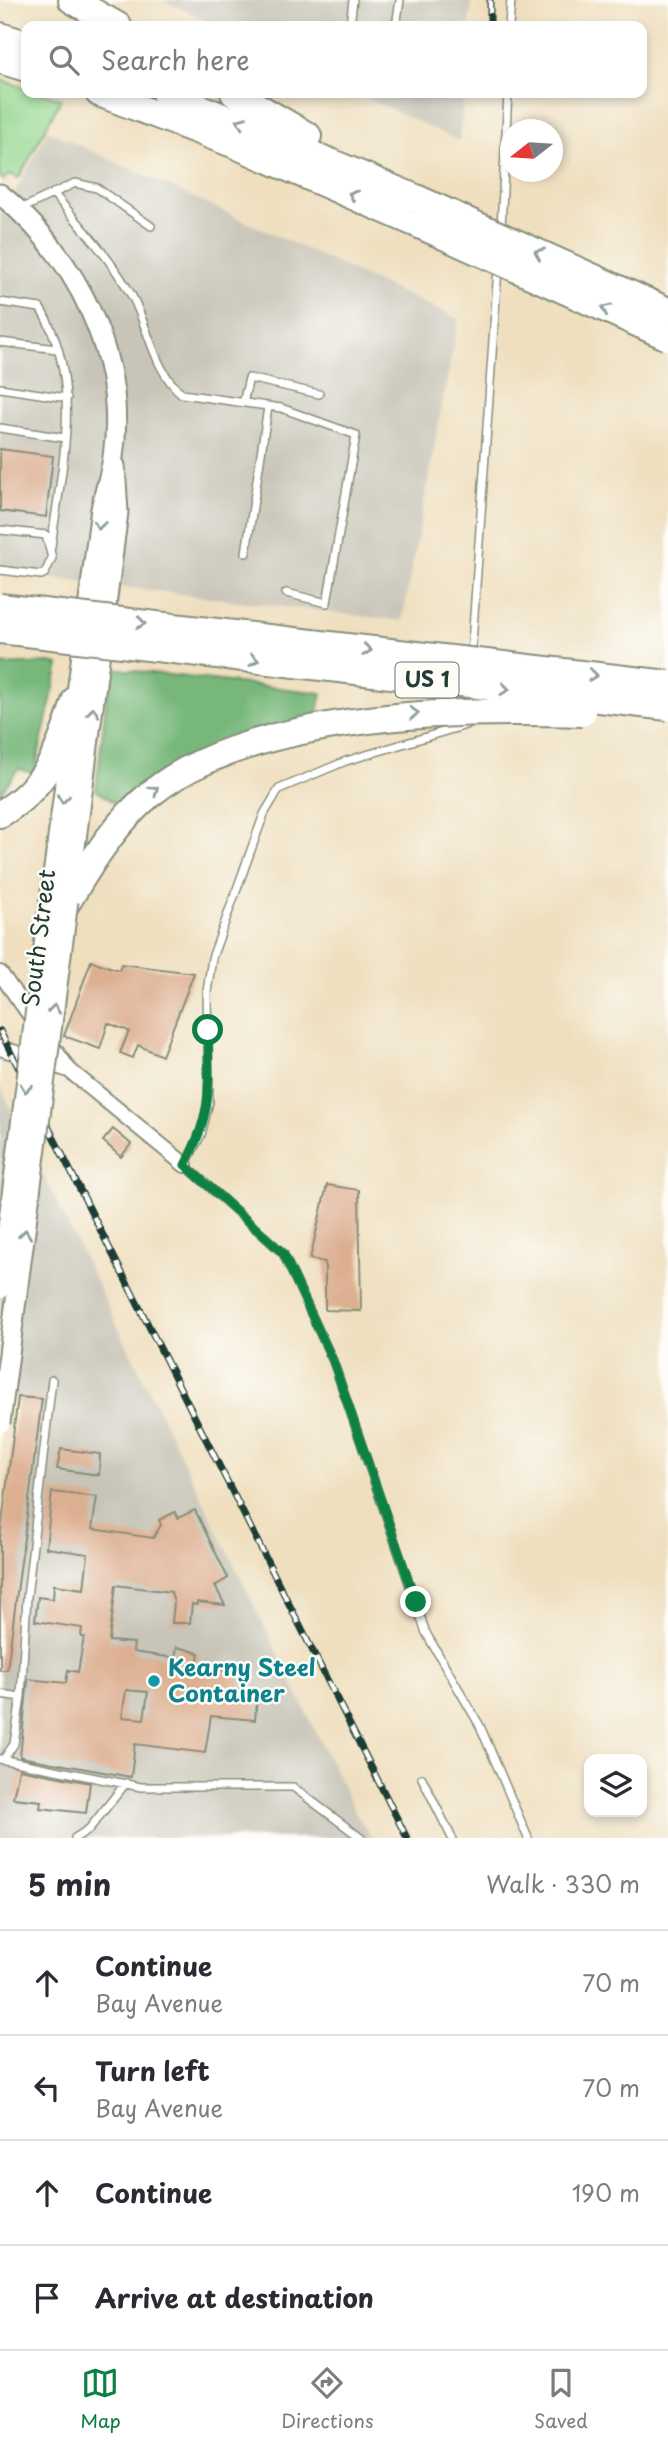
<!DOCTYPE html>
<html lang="en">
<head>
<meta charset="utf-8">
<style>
  body { margin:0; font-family:"Playpen Sans",sans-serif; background:#f7f7f7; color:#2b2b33 }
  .controls { position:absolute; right:21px; bottom:21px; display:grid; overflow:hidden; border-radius:14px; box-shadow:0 4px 10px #0003 }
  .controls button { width:63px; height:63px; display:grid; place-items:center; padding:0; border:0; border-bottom:2px solid #e1e1e2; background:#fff; color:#2b2b33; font:35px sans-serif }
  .compass { position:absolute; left:500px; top:119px; width:63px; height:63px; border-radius:50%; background:#fff; box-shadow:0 4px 10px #0003; rotate:253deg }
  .stop { position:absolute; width:21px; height:21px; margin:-16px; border:5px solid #0b8043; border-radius:50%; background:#fff }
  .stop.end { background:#0b8043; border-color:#fff; box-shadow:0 2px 7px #0008 }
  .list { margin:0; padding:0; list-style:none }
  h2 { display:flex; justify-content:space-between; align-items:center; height:91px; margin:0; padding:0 28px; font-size:30px }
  h2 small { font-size:23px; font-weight:400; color:#7c7c81 }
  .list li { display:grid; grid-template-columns:46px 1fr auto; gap:21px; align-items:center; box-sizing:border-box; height:105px; padding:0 28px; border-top:2px solid #e1e1e2 }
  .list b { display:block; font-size:26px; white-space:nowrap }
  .list p { margin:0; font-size:23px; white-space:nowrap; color:#7c7c81 }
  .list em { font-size:23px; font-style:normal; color:#7c7c81 }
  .icon { flex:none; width:38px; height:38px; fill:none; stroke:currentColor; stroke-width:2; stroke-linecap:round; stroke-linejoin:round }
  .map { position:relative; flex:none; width:668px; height:1838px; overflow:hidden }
  .search { position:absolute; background:#fff; box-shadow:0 4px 10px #0003; left:21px; right:21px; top:21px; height:77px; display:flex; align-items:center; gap:18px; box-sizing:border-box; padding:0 24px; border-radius:14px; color:#7c7c81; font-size:26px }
  .sheet { height:511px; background:#fff }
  nav { display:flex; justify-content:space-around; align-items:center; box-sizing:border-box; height:98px; border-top:2px solid #e1e1e2; background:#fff; font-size:19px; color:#7c7c81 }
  nav a { display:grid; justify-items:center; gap:4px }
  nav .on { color:#0b8043 }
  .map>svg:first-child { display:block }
  .industrial { fill:#c8c4b8 }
  .green { fill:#94d78f; stroke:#5a8a62; stroke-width:2 }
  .forest { fill:#77b87a; stroke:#4b7a57; stroke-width:2 }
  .building { fill:#ddaf91; fill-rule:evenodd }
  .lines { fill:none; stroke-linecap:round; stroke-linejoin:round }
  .service-casing { stroke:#878e7a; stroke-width:10 }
  .minor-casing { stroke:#878e7a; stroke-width:18 }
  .secondary-casing { stroke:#878e7a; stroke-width:23 }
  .motorway-casing { stroke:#878e7a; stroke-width:30 }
  .service { stroke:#fff; stroke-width:7 }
  .minor { stroke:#fff; stroke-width:14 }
  .secondary { stroke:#fff; stroke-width:19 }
  .motorway { stroke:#fff; stroke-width:26 }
  .rail-casing { stroke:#1f3d34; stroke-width:7 }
  .rail { stroke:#fdfcf7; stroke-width:4.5; stroke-dasharray:13; stroke-linecap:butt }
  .secondary-bridge-casing { stroke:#878e7a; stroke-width:23; stroke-linecap:butt }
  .motorway-bridge-casing { stroke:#878e7a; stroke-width:30; stroke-linecap:butt }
  .secondary-bridge { stroke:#fff; stroke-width:19 }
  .motorway-bridge { stroke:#fff; stroke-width:26 }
  .oneway { stroke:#8f9e9a }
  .route { stroke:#0b8043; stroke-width:9 }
  .culture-dot { fill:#0f9aa8; stroke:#fdfcf7; stroke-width:2.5 }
  .labels { text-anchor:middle; stroke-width:5; stroke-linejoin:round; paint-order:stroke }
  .shield { fill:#fdfcf7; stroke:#62766e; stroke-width:2 }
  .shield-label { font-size:21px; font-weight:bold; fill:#1f3d34 }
  .street-label { font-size:23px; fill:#1f3d34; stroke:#fdfcf7 }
  .culture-label { font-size:23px; font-weight:bold; fill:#0d838f; stroke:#fdfcf7; text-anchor:start }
</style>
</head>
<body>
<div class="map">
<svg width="668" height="1838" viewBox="0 0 668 1838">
  <rect width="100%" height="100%" fill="#fdfcf7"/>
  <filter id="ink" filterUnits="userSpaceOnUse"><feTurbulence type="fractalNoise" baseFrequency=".0143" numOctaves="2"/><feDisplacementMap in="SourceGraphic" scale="14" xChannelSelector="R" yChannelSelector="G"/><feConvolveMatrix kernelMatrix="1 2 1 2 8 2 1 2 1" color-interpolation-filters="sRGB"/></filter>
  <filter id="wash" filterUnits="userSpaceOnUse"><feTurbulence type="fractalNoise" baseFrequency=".00686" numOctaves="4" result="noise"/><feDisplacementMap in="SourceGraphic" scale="28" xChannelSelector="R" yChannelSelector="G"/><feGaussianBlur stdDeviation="1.57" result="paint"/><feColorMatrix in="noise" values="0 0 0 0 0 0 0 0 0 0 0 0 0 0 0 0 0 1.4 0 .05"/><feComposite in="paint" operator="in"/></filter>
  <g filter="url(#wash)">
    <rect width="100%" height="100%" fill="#efdfbf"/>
    <path class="industrial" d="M 163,0 L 472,0 L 469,26 L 218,26 Z
      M 357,93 L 464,93 L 459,141 Z
      M 48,131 L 458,319 L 402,621 L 0,572 L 0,192 L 12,198 Z
      M 0,1086 L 357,1816 L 372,1838 L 0,1838 L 0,1539 L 18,1397 L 0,1394 Z"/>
    <path class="green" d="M 0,80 L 26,88 L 26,93 L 42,93 L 61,99 L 19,178 L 10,174 L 3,180 L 0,177 Z"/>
    <path class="forest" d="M 50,663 L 59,665 L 34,773 L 18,769 L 0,794 L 0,665 Z
      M 110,668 L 322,693 L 317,716 L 149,781 L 119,806 L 96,790 Z"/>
    <g id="blocks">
      <path class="building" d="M 0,449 L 53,456 L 46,517 L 0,511 Z
        M 91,961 L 119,970 L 121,964 L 194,973 L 162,1056 L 138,1045 L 133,1058 L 120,1053 L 129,1031 L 108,1023 L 100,1049 L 64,1036 Z
        M 113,1129 L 131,1144 L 121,1157 L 103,1141 Z
        M 327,1185 L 359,1190 L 361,1311 L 325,1310 L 325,1262 L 310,1259 Z
        M 18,1397 L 42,1399 L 7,1670 L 0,1670 L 0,1538 Z
        M 61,1449 L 100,1454 L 99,1475 L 57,1469 Z
        M 52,1492 L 97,1497 L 92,1529 L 153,1538 L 161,1525 L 159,1520 L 175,1512 L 178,1518 L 195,1510 L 228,1578 L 215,1586 L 225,1605 L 197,1602 L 197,1605 L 192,1604 L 190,1623 L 172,1623 L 174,1602 L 171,1592 L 116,1585 L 109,1641 L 134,1643 L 133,1652 L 175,1658 L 177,1647 L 185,1649 L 199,1653 L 197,1665 L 241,1674 L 240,1693 L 257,1695 L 255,1720 L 211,1716 L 205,1753 L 135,1744 L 131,1777 L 20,1757 L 28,1679 L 66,1683 L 68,1670 L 78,1672 L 84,1637 L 81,1637 L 82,1628 L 35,1621 L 38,1597 L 53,1599 L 54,1585 L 84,1589 L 88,1554 L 46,1548 ZM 126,1690 L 148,1692 L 144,1719 L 122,1717 Z
        M 19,1769 L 90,1783 L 86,1813 L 40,1808 L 41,1801 L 13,1798 Z"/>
    </g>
  </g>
  <g filter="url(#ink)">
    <use href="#blocks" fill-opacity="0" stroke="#878e7a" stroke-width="2"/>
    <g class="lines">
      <defs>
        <path id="service" d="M 350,26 L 353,0
          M 396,26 L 400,0
          M 509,26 L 511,0
          M 53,193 C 81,226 112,260 133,298 C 149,329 154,371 182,394 L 281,408 L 356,435 L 327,603 L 286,593
          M 19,210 L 75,183 L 97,188 L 151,226
          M 501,228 L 508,93
          M 0,302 L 40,308 C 85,380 61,469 51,547
          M 0,342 L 57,349
          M 0,388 L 67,398
          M 243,403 L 249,378 L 319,394
          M 0,428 L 65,438
          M 0,530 L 46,535 L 52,558 L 45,573 L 41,575 L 0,570
          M 246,553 L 268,407
          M 471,658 L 498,268
          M 467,719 L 466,725 L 346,761 L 279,789 L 264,814 L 212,958 L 207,992 L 209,1102 L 201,1135 L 185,1165 L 283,1253 L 333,1361 L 426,1633 L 480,1726 L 528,1838
          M 0,1694 L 21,1697 L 27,1597 L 52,1380
          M 0,1759 L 141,1787 L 293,1787 L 361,1838
          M 3,1760 L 14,1744 L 21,1697
          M 422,1778 L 452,1838
          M 75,1838 L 89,1829 L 126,1783"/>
        <path id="minor" d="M 0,973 L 69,1070
          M 0,1048 L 69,1070 L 185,1165"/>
        <path id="secondary" d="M 0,194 C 76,256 128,357 113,457 C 111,475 104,492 101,509 L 50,899
          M 69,894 L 118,512 L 115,466"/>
        <path id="motorway" d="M 72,0 L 118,26
          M 0,36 L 26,44
          M 0,60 L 26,68
          M 99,93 L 233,144 L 415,223
          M 165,93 L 416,198
          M 234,93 L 308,136
          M 0,814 C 47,787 61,748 76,699
          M 68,901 C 126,802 162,768 275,737"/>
      </defs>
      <use href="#service" class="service-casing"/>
      <use href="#minor" class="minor-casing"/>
      <use href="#secondary" class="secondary-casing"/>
      <use href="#motorway" class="motorway-casing"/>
      <use href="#service" class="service"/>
      <use href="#minor" class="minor"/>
      <use href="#secondary" class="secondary"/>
      <use href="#motorway" class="motorway"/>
      <defs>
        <path id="rail" d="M 490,0 L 490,26
          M 0,1031 L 407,1838"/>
      </defs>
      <use href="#rail" class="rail-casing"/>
      <use href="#rail" class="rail"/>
      <defs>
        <path id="secondary-bridge" d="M 0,1289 L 50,899
          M 0,1423 L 68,901"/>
        <path id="motorway-bridge" d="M 416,198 L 668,311
          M 415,223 L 668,337
          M 0,607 L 668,684
          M 0,630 L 668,707
          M 275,737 C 377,712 478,710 582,713"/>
      </defs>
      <use href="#secondary-bridge" class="secondary-bridge-casing"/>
      <use href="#motorway-bridge" class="motorway-bridge-casing"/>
      <use href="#secondary-bridge" class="secondary-bridge"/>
      <use href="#motorway-bridge" class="motorway-bridge"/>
    </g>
    <defs><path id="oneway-chevron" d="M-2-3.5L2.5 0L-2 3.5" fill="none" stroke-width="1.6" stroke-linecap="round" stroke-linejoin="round" transform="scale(1.75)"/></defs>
    <g class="oneway">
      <use href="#oneway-chevron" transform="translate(241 122) rotate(-158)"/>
      <use href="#oneway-chevron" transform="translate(353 195) rotate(-156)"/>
      <use href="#oneway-chevron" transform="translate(539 253) rotate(-156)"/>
      <use href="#oneway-chevron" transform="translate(606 309) rotate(-156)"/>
      <use href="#oneway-chevron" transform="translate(99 525) rotate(97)"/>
      <use href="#oneway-chevron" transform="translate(141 623) rotate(7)"/>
      <use href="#oneway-chevron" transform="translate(367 650) rotate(7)"/>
      <use href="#oneway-chevron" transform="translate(254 660) rotate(7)"/>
      <use href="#oneway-chevron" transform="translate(593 675) rotate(7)"/>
      <use href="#oneway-chevron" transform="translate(505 689) rotate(7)"/>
      <use href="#oneway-chevron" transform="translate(93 712) rotate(-83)"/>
      <use href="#oneway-chevron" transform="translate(414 713) rotate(-4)"/>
      <use href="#oneway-chevron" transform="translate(154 790) rotate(-37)"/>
      <use href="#oneway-chevron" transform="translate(63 799) rotate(97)"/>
      <use href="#oneway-chevron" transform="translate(54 1009) rotate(-83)"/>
      <use href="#oneway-chevron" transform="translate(26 1088) rotate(97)"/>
      <use href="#oneway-chevron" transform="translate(25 1234) rotate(-83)"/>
    </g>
  </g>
  <g class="lines" filter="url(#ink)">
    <path class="route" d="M 208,1030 C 209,1088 213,1111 185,1165 L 283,1253 L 333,1361 L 416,1602"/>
  </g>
  <circle class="culture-dot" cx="154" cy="1681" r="7"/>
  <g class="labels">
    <rect class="shield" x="395.5" y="662.5" width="63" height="35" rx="5"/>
    <g class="shield-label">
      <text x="427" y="687">US 1</text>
    </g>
    <g class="street-label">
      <text transform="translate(39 938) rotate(-83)" y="8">South Street</text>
    </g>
    <g class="culture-label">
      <text x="168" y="1676">Kearny Steel<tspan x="168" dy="26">Container</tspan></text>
    </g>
  </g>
</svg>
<div class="controls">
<button><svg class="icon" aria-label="layers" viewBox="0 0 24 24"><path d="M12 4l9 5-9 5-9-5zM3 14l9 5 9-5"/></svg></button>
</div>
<svg class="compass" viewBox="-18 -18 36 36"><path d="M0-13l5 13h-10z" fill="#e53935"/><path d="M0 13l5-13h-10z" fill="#7c7c81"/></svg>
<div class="stop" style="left:208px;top:1030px"></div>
<div class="stop end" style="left:416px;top:1602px"></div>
<div class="search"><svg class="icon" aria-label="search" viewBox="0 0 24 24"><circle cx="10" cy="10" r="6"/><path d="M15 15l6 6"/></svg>Search here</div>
</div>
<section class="sheet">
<h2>5 min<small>Walk · 330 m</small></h2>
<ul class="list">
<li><svg class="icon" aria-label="ahead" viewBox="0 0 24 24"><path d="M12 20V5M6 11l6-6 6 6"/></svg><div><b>Continue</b><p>Bay Avenue</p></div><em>70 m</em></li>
<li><svg class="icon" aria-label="left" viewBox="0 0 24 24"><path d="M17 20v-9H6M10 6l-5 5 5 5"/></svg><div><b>Turn left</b><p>Bay Avenue</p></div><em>70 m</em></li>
<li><svg class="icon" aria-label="ahead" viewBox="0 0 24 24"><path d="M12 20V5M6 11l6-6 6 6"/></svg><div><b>Continue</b></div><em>190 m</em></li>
<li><svg class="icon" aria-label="arrive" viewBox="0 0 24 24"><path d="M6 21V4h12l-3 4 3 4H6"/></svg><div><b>Arrive at destination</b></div></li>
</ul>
</section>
<nav>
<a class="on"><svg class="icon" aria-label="map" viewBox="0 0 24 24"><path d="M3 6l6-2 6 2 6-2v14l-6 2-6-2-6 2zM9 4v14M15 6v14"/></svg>Map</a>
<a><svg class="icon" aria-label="directions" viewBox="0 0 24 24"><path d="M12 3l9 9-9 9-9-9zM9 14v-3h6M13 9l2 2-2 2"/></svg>Directions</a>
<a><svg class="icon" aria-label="saved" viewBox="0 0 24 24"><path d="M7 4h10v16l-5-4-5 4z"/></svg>Saved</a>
</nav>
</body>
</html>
